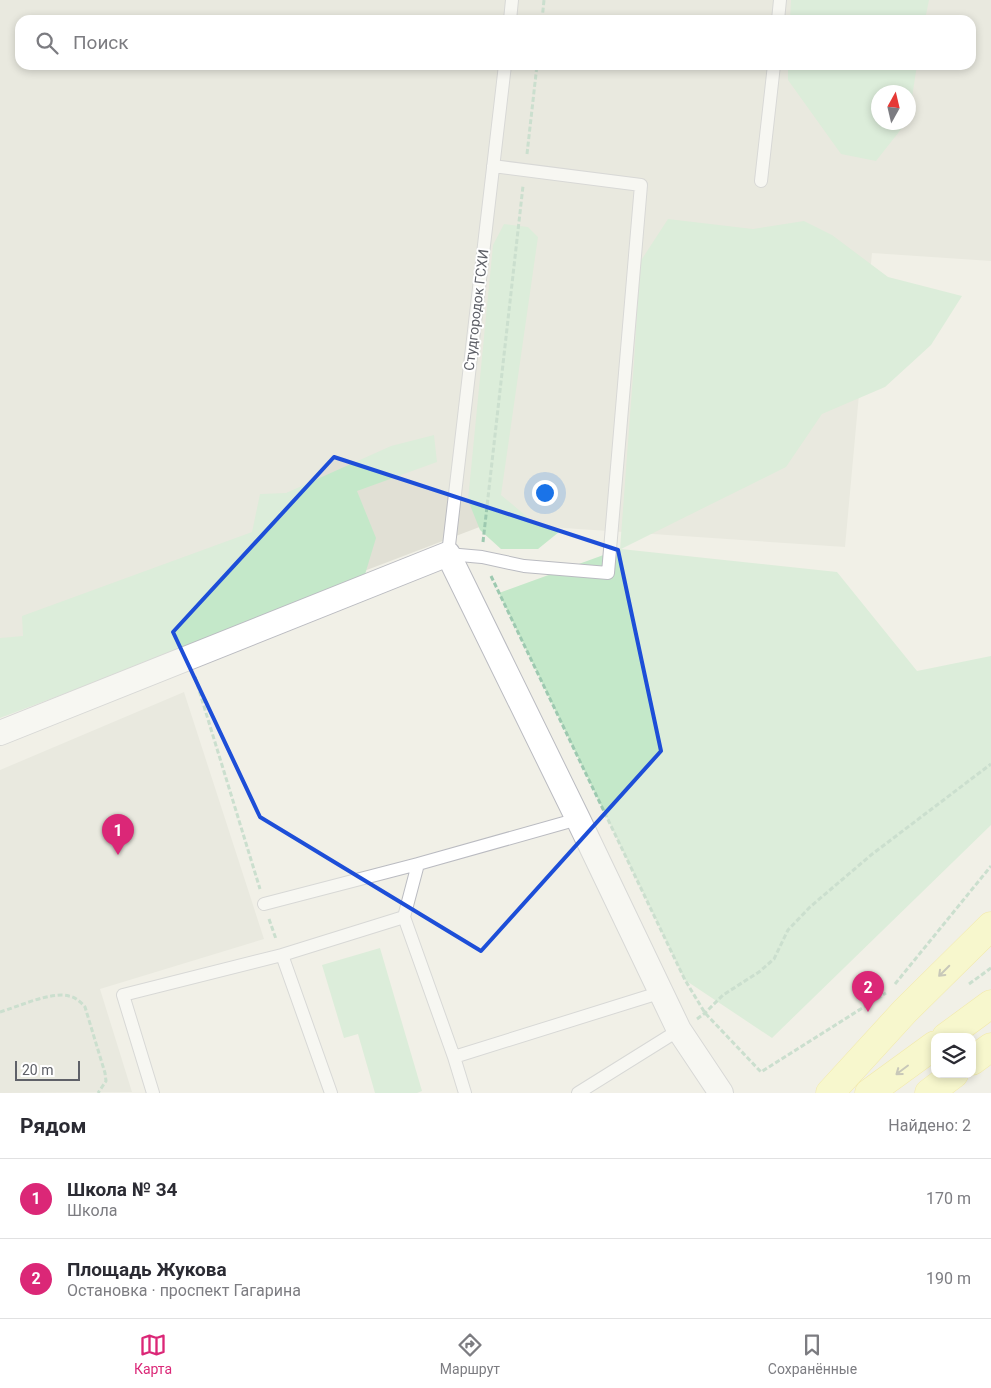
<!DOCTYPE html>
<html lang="ru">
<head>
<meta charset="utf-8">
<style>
  body { margin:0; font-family:Roboto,sans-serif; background:#f2f2f3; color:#2b2b33 }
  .controls { position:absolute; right:15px; bottom:15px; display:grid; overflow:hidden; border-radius:10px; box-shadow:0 2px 8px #0003 }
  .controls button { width:45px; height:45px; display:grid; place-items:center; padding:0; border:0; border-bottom:1px solid #e1e1e2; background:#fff; color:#2b2b33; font:25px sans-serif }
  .compass { position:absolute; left:871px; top:85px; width:45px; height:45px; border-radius:50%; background:#fff; box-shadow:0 2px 8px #0003; rotate:8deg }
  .scale { position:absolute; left:15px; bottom:12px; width:65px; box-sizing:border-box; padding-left:5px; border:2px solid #5f6168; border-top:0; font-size:14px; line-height:18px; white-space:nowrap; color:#5f6168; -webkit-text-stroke:4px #fff; paint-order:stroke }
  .you { position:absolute; left:544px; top:492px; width:18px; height:18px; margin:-12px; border:4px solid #fff; border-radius:50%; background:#1a73e8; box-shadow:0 0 0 8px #1a73e833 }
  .badge { display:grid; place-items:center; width:32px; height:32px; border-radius:50%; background:#db2777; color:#fff; font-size:16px; font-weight:700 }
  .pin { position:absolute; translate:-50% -41px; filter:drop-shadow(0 1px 2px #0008) }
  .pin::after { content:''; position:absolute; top:26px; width:18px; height:15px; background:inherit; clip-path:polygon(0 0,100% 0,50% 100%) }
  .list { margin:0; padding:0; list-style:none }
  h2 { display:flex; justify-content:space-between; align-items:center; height:65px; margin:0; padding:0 20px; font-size:21px }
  h2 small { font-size:16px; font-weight:400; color:#7c7c81 }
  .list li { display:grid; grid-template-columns:32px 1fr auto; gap:15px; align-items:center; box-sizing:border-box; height:80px; padding:0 20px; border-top:1px solid #e1e1e2 }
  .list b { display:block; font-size:19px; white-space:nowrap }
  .list p { margin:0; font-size:16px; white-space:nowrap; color:#7c7c81 }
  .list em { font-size:16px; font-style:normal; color:#7c7c81 }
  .icon { flex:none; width:28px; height:28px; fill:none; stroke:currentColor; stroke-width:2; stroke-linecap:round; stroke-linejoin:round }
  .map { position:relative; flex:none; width:991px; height:1093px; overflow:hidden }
  .search { position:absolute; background:#fff; box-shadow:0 2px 8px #0003; left:15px; right:15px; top:15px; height:55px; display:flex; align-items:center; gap:12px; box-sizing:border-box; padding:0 18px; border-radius:15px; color:#7c7c81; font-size:19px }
  .sheet { height:225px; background:#fff }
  nav { display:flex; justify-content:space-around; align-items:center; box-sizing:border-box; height:70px; border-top:1px solid #e1e1e2; background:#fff; font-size:14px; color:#7c7c81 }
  nav a { display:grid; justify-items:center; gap:2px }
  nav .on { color:#db2777 }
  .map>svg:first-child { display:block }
  .education { fill:#e1e0d5; fill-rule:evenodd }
  .green { fill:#c4e8c9 }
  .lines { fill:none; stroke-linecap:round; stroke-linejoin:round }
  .lane-casing { stroke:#babbc1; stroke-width:14 }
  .street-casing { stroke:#babbc1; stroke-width:26 }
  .primary-casing { stroke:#f4e05e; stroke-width:29 }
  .path { stroke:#9dc9b0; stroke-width:3; stroke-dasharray:5 2.5; stroke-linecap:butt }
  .lane { stroke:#fff; stroke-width:12 }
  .street { stroke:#fff; stroke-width:24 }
  .primary { stroke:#fffeae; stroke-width:28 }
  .oneway { stroke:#979880 }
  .marked { fill:none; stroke:#1d4ed8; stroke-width:4; stroke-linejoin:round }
  .labels { text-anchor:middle; stroke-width:4; stroke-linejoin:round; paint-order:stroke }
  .street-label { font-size:14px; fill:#5f6168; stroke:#fff }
</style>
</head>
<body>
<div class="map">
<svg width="991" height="1093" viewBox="0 0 991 1093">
  <rect width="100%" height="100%" fill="#f1f0e7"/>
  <path class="education" d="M 0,0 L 991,0 L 991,261 L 872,253 L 845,547 L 490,523 L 0,710 ZM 20,20 L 971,20 L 971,65 L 20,65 ZM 878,92 L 908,92 L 908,122 L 878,122 Z
    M 184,692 L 264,939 L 100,989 L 132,1092 L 0,1093 L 0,770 Z"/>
  <path class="green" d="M 791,0 L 929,0 L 925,20 L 790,20 Z
    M 788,65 L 917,65 L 909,117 L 908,92 L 878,92 L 878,122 L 906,123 L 876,161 L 841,154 L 788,80 Z
    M 668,219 L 753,229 L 804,221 L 832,235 L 888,277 L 962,296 L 931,345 L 885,387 L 822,414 L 786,467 L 621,549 L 837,572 L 917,671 L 991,656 L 991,825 L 772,1038 L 685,980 L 499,593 L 620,549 L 634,362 L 640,262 Z
    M 504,224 L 528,227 L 538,237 L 501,495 L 531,520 L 559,532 L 538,549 L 501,549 L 480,530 L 468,500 L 493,245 Z
    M 434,435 L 437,462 L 357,491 L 376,538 L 363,581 L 0,718 L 0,638 L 23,636 L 22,616 L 252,532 L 260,494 L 286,493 L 391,446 Z
    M 380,948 L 422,1091 L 417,1093 L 375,1093 L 358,1034 L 344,1038 L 322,965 Z"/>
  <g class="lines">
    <defs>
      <path id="lane" d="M 510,20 L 512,0
        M 778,20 L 780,0
        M 493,166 L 641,185 L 608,573 L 524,566 L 482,557 L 448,554 L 505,65
        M 761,181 L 774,65
        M 264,904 L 418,864
        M 404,917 L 418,864 L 578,819
        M 282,955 L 404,917 L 454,1057 L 465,1093
        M 454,1057 L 662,992
        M 153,1093 L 123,995 L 282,955 L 331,1093
        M 578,1093 L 679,1030"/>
      <path id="street" d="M 0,733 L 448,554 L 578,819 L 679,1030 L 721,1093"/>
      <path id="primary" d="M 946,1037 L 991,1004
        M 972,1061 L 991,1047
        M 830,1093 L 905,1011 L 991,926
        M 869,1093 L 935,1045
        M 929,1093 L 954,1074"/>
    </defs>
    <use href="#lane" class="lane-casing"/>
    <use href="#street" class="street-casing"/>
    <use href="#primary" class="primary-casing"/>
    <path class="path" d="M 542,20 L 544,0
      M 527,154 L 537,65
      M 483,542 L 523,186
      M 491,576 L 685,980 L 705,1013 L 761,1072 L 886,993
      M 195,677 L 260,889
      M 269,919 L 276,939
      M 895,984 L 991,866
      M 969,984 L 991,968
      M 0,1012 C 17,1007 52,991 69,996 C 75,997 81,1002 85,1007 L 105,1073 L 106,1081 L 98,1093
      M 697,1019 L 705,1013 L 723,995 L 759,972 L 774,959 L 788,930 L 810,907 L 871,855 L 991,764"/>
    <use href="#lane" class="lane"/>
    <use href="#street" class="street"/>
    <use href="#primary" class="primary"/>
  </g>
  <defs><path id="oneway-shaft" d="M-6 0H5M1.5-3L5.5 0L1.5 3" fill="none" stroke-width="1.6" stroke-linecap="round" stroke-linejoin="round" transform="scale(1.25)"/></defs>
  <g class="oneway">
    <use href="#oneway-shaft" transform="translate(944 971) rotate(135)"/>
    <use href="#oneway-shaft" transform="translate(902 1070) rotate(143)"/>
  </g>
  <path d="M0 0H991V1093H0ZM 334,457 L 618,550 L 661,751 L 481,951 L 260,817 L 173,632 Z" fill="#f1f0e7" fill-opacity=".55" fill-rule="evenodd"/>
  <path class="marked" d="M 334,457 L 618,550 L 661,751 L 481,951 L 260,817 L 173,632 Z"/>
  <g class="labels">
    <g class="street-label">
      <text transform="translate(476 310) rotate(-83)" y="5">Студгородок ГСХИ</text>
    </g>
  </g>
</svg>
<div class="controls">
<button><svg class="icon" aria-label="layers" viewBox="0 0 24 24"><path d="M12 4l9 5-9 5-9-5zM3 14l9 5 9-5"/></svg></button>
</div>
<svg class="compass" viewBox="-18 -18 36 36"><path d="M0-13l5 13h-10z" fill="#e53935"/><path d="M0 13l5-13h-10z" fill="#7c7c81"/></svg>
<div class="scale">20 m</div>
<div class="you"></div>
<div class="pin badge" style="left:118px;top:855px">1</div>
<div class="pin badge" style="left:868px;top:1012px">2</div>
<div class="search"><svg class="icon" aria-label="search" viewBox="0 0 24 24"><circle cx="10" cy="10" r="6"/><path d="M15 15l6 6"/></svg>Поиск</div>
</div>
<section class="sheet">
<h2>Рядом<small>Найдено: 2</small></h2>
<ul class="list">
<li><span class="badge">1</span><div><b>Школа № 34</b><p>Школа</p></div><em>170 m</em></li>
<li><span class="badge">2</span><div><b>Площадь Жукова</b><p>Остановка · проспект Гагарина</p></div><em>190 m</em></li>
</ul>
</section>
<nav>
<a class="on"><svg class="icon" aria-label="map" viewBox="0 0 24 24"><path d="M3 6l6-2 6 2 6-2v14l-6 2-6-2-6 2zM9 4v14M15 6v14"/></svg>Карта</a>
<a><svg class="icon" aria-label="directions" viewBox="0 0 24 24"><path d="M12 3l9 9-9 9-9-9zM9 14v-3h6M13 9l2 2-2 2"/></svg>Маршрут</a>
<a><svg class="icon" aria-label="saved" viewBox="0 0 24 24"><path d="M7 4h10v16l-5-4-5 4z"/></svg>Сохранённые</a>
</nav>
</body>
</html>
